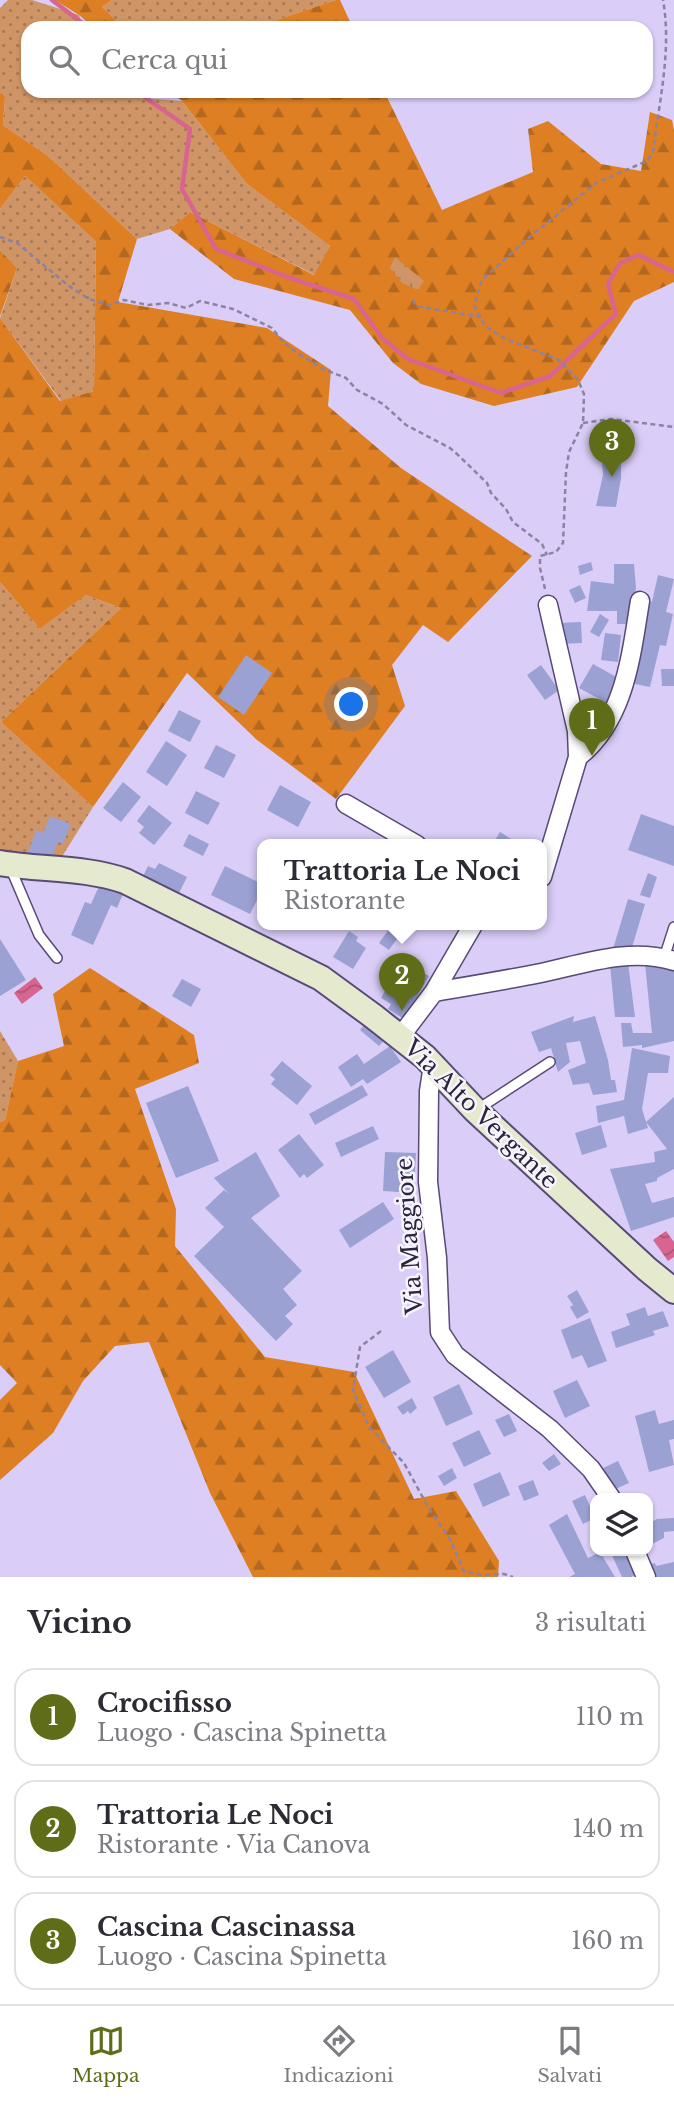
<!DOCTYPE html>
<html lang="it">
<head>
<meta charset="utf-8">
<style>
  body { margin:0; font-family:"Libre Baskerville",serif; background:#f2f2f3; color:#2b2b33 }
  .controls { position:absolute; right:21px; bottom:21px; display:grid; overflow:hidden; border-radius:14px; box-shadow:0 2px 5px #0004 }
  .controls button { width:63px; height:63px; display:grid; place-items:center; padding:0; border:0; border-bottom:2px solid #e1e1e2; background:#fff; color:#2b2b33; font:35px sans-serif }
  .you { position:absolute; left:352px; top:705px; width:24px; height:24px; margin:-18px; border:5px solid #fff; border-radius:50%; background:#1a73e8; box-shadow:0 0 0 10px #1a73e833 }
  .badge { display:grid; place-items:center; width:46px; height:46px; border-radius:50%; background:#5f6d18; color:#fff; font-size:23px; font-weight:700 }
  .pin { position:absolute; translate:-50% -58px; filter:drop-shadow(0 2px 4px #0008) }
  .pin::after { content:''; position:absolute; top:37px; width:24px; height:21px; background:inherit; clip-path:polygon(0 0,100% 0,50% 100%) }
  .popup { position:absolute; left:257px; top:839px; width:290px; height:91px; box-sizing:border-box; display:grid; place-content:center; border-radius:14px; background:#fff; filter:drop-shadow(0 2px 5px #0005); font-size:23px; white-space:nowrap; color:#7c7c81 }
  .popup b { font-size:26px; color:#2b2b33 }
  .popup::after { content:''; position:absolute; left:50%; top:100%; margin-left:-14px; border:14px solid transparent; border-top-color:#fff }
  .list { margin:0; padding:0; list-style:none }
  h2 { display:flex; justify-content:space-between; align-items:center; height:91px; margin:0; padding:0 28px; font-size:30px }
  h2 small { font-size:23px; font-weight:400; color:#7c7c81 }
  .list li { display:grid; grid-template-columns:46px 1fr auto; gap:21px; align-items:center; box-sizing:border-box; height:98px; margin:0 14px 14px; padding:0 14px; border:2px solid #e1e1e2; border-radius:21px }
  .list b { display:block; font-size:26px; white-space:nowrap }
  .list p { margin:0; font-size:23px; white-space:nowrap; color:#7c7c81 }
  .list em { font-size:23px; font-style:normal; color:#7c7c81 }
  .icon { flex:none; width:38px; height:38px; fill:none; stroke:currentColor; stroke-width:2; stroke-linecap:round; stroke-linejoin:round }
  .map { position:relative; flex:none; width:674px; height:1577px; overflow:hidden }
  .search { position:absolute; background:#fff; box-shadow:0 2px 5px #0004; left:21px; right:21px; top:21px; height:77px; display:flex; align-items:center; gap:18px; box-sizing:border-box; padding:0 24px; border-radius:21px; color:#7c7c81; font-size:26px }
  .sheet { height:427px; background:#fff }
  nav { display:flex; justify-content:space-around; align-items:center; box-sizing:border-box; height:98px; border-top:2px solid #e1e1e2; background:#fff; font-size:19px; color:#7c7c81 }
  nav a { display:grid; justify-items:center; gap:4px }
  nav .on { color:#5f6d18 }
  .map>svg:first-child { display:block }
  .grass { fill:url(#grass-dots) }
  .forest { fill:url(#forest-firs) }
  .wetland { fill:url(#wetland-marsh) }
  .water { fill:url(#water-waves) }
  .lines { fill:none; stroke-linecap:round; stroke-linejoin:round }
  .stream { stroke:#d8658f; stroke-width:4.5 }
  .building { fill:#9ba1d3 }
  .lane-casing { stroke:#584976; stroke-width:12 }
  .street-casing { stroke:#584976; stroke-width:21 }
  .secondary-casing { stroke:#584976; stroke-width:28 }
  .path { stroke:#8c82a2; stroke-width:2.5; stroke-dasharray:5 3.5; stroke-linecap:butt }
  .lane { stroke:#fff; stroke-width:9 }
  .street { stroke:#fff; stroke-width:18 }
  .secondary { stroke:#e5eace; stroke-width:24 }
  .labels { text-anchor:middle; stroke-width:5; stroke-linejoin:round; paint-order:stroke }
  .street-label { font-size:23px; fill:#2c2539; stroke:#f7f4ff }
</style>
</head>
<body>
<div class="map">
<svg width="674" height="1577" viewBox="0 0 674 1577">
  <defs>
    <pattern id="grass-dots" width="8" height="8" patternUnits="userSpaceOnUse" patternTransform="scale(1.75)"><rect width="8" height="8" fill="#cf9566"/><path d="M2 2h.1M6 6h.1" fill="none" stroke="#a87955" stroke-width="1.8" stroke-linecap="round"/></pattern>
    <pattern id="forest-firs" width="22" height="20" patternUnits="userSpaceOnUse" patternTransform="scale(1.75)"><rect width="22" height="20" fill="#dd7f22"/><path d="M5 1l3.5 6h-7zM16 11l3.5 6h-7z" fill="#b3681f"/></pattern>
    <pattern id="wetland-marsh" width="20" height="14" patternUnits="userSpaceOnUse" patternTransform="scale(1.75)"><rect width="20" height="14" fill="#cf9566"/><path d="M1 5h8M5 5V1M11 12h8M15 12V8" fill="none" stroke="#a87955"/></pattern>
    <pattern id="water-waves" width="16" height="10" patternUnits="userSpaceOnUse" patternTransform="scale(1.75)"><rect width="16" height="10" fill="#d8658f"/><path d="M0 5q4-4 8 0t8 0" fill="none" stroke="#af5376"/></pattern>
  </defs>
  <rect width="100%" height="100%" fill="#dacdf7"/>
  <path class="grass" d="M 8,0 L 32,0 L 79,15 L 83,28 L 28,28 L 28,91 L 113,91 L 139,98 L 182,101 L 247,184 L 330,246 L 315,275 L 190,212 L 170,229 L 137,239 L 48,156 L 3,125 L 5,96 L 0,92 L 0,8 Z
    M 112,0 L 336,0 L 253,28 L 124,28 L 102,7 Z
    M 25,176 L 96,240 L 94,391 L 61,401 L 0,318 L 17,268 L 0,250 L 0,209 Z
    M 0,582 L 40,629 L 86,595 L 121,608 L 1,722 L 93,807 L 58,863 L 0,856 Z
    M 0,1031 L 18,1061 L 5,1120 L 0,1122 Z"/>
  <path class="forest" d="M 55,0 L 112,0 L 102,7 L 124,28 L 94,28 L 79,15 Z
    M 336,0 L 340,0 L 353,28 L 253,28 Z
    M 170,91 L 384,91 L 442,210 L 533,172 L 528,129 L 548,121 L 601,164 L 641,171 L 650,112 L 672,120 L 674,130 L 674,282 L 634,301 L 577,387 L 494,406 L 421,384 L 393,363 L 350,310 L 234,279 L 170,229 L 190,212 L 314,275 L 330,246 L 247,184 L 182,101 Z
    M 0,92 L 5,96 L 3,125 L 48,156 L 137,239 L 118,302 L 267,328 L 331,370 L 328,406 L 401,468 L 532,556 L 448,642 L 423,625 L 392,665 L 405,706 L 336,799 L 257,740 L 187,673 L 93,807 L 1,722 L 121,608 L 86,595 L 40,629 L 0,582 L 0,318 L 60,401 L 94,391 L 96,241 L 25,176 L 0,209 Z
    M 0,250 L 17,268 L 0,316 Z
    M 90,968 L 194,1035 L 199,1063 L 135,1089 L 176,1209 L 175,1246 L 265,1357 L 354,1372 L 414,1499 L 456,1491 L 499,1561 L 498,1577 L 253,1577 L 210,1493 L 149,1342 L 115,1346 L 83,1381 L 53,1433 L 0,1480 L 0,1400 L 17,1383 L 0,1365 L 0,1122 L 5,1120 L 18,1061 L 64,1046 L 53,994 Z"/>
  <path class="wetland" d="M 395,257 L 424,281 L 418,290 L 402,283 L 390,268 Z"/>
  <path class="water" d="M 35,977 L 43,988 L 22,1004 L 14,993 Z
    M 666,1231 L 674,1242 L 674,1257 L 668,1261 L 653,1240 Z"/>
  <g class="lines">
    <path class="stream" d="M 52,0 L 89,28
      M 136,91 L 190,129 L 182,189 L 216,249 L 290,278 L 354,299 L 382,338 L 408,359 L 501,393 L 550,376 L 616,314 L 608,284 L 620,263 L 638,255 L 674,272"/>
  </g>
  <path class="building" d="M 621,448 L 621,478 L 616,507 L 596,506 L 603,475 L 601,449 Z
    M 591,562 L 593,570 L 580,575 L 578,566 Z
    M 614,564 L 634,564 L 636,588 L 629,624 L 617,624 L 617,611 L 587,611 L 591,581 L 614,584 Z
    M 658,575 L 674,579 L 666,612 L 673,614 L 666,646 L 660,645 L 650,687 L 630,683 L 648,601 L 652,602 Z
    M 580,585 L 586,598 L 575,603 L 569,590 Z
    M 600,614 L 609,620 L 599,637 L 590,632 Z
    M 581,622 L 582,643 L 559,644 L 558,623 Z
    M 605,633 L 621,635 L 618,662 L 601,660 Z
    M 246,655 L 272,673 L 244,715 L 218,697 Z
    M 593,664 L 620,679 L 607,703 L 579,688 Z
    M 541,665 L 559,690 L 545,700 L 527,675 Z
    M 661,669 L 674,669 L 674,686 L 662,686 Z
    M 581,702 L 600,714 L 588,735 L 580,704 Z
    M 179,710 L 201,721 L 190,742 L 168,731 Z
    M 166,741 L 187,755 L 167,786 L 146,772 Z
    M 216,745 L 236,755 L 224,778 L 204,768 Z
    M 123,782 L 141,797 L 121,822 L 103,808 Z
    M 280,785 L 311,802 L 298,827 L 267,810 Z
    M 196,791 L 220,803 L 208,825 L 185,813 Z
    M 149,805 L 172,823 L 154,845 L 139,833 L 144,827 L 137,821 Z
    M 641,814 L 674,826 L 674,866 L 628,850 Z
    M 50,816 L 71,824 L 63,844 L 58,842 L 49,864 L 27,855 L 36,830 L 43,833 Z
    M 500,832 L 513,840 L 511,845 L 492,845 Z
    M 189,834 L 209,844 L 203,856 L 183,846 Z
    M 159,863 L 187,877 L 178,895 L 142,878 L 148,866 L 155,869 Z
    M 225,866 L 262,884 L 262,890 L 250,914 L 211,895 Z
    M 648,873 L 657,877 L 650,898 L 640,895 Z
    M 100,884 L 123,894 L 117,908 L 111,905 L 93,945 L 71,935 L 85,902 L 91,904 Z
    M 628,899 L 645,904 L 630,954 L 613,949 Z
    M 392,925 L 407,925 L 389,950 L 379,943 Z
    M 349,931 L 358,937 L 356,941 L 366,948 L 353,969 L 333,957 Z
    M 0,939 L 26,980 L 0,996 Z
    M 402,961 L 429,976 L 404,1019 L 388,1009 L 391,1004 L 381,998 Z
    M 628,963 L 635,1017 L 615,1017 L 610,965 Z
    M 645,964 L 674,969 L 674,1041 L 642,1048 L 642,1045 L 623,1047 L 621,1023 L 631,1023 L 633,1033 L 652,1033 Z
    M 182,979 L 201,989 L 191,1007 L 172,996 Z
    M 574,1016 L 573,1022 L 595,1016 L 608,1060 L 611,1080 L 615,1080 L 617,1092 L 593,1095 L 589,1083 L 573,1085 L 568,1070 L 586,1063 L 580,1041 L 566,1043 L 570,1062 L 558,1072 L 551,1048 L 539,1052 L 531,1032 Z
    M 368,1020 L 387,1037 L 379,1046 L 360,1030 Z
    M 390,1046 L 401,1062 L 367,1084 L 363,1079 L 351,1087 L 338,1067 L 357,1054 L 364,1064 Z
    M 632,1048 L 670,1056 L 668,1073 L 648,1073 L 642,1109 L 648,1128 L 628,1134 L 624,1116 L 598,1123 L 596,1106 L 624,1100 Z
    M 282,1061 L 312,1086 L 297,1105 L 271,1084 L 275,1079 L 270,1075 Z
    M 362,1085 L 368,1095 L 315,1125 L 309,1114 Z
    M 188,1086 L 219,1161 L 176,1178 L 146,1103 Z
    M 674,1097 L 674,1169 L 657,1178 L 657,1181 L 645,1184 L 652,1203 L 674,1197 L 674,1217 L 631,1231 L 610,1169 L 655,1162 L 654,1152 L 667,1149 L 646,1122 Z
    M 601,1125 L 607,1147 L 582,1155 L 575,1133 Z
    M 373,1126 L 379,1139 L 341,1157 L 335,1143 Z
    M 299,1134 L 324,1165 L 307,1178 L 304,1174 L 300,1178 L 278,1150 Z
    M 256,1152 L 280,1196 L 251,1218 L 302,1271 L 283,1289 L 297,1305 L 285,1316 L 293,1324 L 276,1341 L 194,1256 L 224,1227 L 205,1208 L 224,1190 L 230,1195 L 214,1178 Z
    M 385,1152 L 416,1153 L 414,1193 L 383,1191 Z
    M 383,1202 L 394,1219 L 350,1248 L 339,1230 Z
    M 577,1290 L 589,1312 L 577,1319 L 570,1307 L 573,1305 L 567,1296 Z
    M 645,1307 L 648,1316 L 663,1311 L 669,1326 L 653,1331 L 655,1335 L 616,1348 L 611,1332 L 630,1325 L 626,1314 Z
    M 590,1318 L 607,1361 L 588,1368 L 582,1355 L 572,1359 L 561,1330 Z
    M 393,1350 L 411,1382 L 384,1398 L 365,1367 Z
    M 577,1380 L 590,1406 L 565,1418 L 553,1391 Z
    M 459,1384 L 473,1414 L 446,1426 L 433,1397 Z
    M 412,1398 L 417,1408 L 410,1414 L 408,1411 L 403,1415 L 397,1407 Z
    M 655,1410 L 659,1424 L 674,1420 L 674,1439 L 669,1440 L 674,1465 L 649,1472 L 635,1416 Z
    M 509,1414 L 517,1431 L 504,1437 L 495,1420 Z
    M 479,1430 L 491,1454 L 464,1467 L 452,1443 Z
    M 554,1454 L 561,1464 L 549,1471 L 542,1463 Z
    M 618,1461 L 629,1483 L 613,1490 L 603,1468 Z
    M 452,1468 L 457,1478 L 444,1486 L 438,1476 Z
    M 500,1472 L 510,1495 L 483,1507 L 473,1484 Z
    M 533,1480 L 539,1495 L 524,1501 L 518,1486 Z
    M 585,1495 L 592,1511 L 595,1509 L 595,1518 L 583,1524 L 572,1501 Z
    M 567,1514 L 588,1558 L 600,1552 L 615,1577 L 569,1577 L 575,1574 L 549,1525 Z
    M 674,1518 L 674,1531 L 664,1532 L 664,1538 L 648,1546 L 648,1524 L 657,1519 Z
    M 610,1551 L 627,1551 L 637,1574 L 631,1577 L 622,1577 Z
    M 674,1562 L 674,1577 L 647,1577 L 643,1566 L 655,1563 L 656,1566 Z"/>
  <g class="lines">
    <defs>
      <path id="lane" d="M 10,867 L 39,935 L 57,958
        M 664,958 L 674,927
        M 478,1109 L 550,1062"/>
      <path id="street" d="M 578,757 C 625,720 631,656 640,601
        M 346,804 L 417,845
        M 542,877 L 578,757 L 577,731 L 548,605
        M 434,992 C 469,986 505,980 541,973 C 583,964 630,947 674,961
        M 400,1037 L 434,992 L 473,925
        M 433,1065 L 429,1091 L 428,1182 L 437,1258 L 440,1332 L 455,1355 L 550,1429 L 591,1469 L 611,1498
        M 635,1551 L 646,1577"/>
      <path id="secondary" d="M 0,863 C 41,870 85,867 125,881 L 321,978 L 373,1016 L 425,1057 L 475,1110 L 647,1269 L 674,1291"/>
    </defs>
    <use href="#lane" class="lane-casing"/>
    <use href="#street" class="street-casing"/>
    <use href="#secondary" class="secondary-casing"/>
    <path class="path" d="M 0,237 L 17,243 L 69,286 L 89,299 L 109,305 L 124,300 L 148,305 L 168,303 L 186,308 L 200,301 L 233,309 L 272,328 L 284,343 L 296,352 L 323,369 L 346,378 L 357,390 L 383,404 L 406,425 L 450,448 L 457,454 L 487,483 L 491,493 L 506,509 L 513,522 L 542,544 L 547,555
      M 413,300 L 416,306 L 481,317
      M 583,423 L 611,419 L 674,427
      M 545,589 L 540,568 L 540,556 L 556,552 L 563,543 L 566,472 L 569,452 L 583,423 L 584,394 L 578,380 L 559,360 L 504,338 L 485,326 L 474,305 L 482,280 L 526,240 L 596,183 L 647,161 L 653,152 C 659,102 672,50 663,0
      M 381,1331 L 360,1347 L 353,1390 L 369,1427 L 404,1463 L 428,1507 L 450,1539 L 464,1571 L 483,1575 L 504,1574 L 513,1577"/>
    <use href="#lane" class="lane"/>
    <use href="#street" class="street"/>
    <use href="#secondary" class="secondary"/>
  </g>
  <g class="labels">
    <g class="street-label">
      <text transform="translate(481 1114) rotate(44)" y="8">Via Alto Vergante</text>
      <text transform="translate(409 1236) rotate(-94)" y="8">Via Maggiore</text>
    </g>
  </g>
</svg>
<div class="controls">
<button><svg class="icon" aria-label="layers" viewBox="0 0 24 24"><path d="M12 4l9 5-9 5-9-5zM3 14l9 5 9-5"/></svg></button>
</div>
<div class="you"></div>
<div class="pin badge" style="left:592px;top:756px">1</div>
<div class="pin badge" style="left:402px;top:1011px">2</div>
<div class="popup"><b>Trattoria Le Noci</b>Ristorante</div>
<div class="pin badge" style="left:612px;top:477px">3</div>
<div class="search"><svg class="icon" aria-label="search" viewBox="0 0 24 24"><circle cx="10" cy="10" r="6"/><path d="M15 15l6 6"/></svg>Cerca qui</div>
</div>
<section class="sheet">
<h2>Vicino<small>3 risultati</small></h2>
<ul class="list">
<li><span class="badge">1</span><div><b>Crocifisso</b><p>Luogo · Cascina Spinetta</p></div><em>110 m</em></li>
<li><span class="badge">2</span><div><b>Trattoria Le Noci</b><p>Ristorante · Via Canova</p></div><em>140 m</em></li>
<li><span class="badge">3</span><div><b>Cascina Cascinassa</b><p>Luogo · Cascina Spinetta</p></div><em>160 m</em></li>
</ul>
</section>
<nav>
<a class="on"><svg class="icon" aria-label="map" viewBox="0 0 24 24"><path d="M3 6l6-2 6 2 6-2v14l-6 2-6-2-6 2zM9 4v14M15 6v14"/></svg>Mappa</a>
<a><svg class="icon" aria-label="directions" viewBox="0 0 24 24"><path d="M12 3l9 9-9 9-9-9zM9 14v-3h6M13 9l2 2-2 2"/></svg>Indicazioni</a>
<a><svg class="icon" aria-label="saved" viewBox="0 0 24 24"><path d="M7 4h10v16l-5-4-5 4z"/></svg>Salvati</a>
</nav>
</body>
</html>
